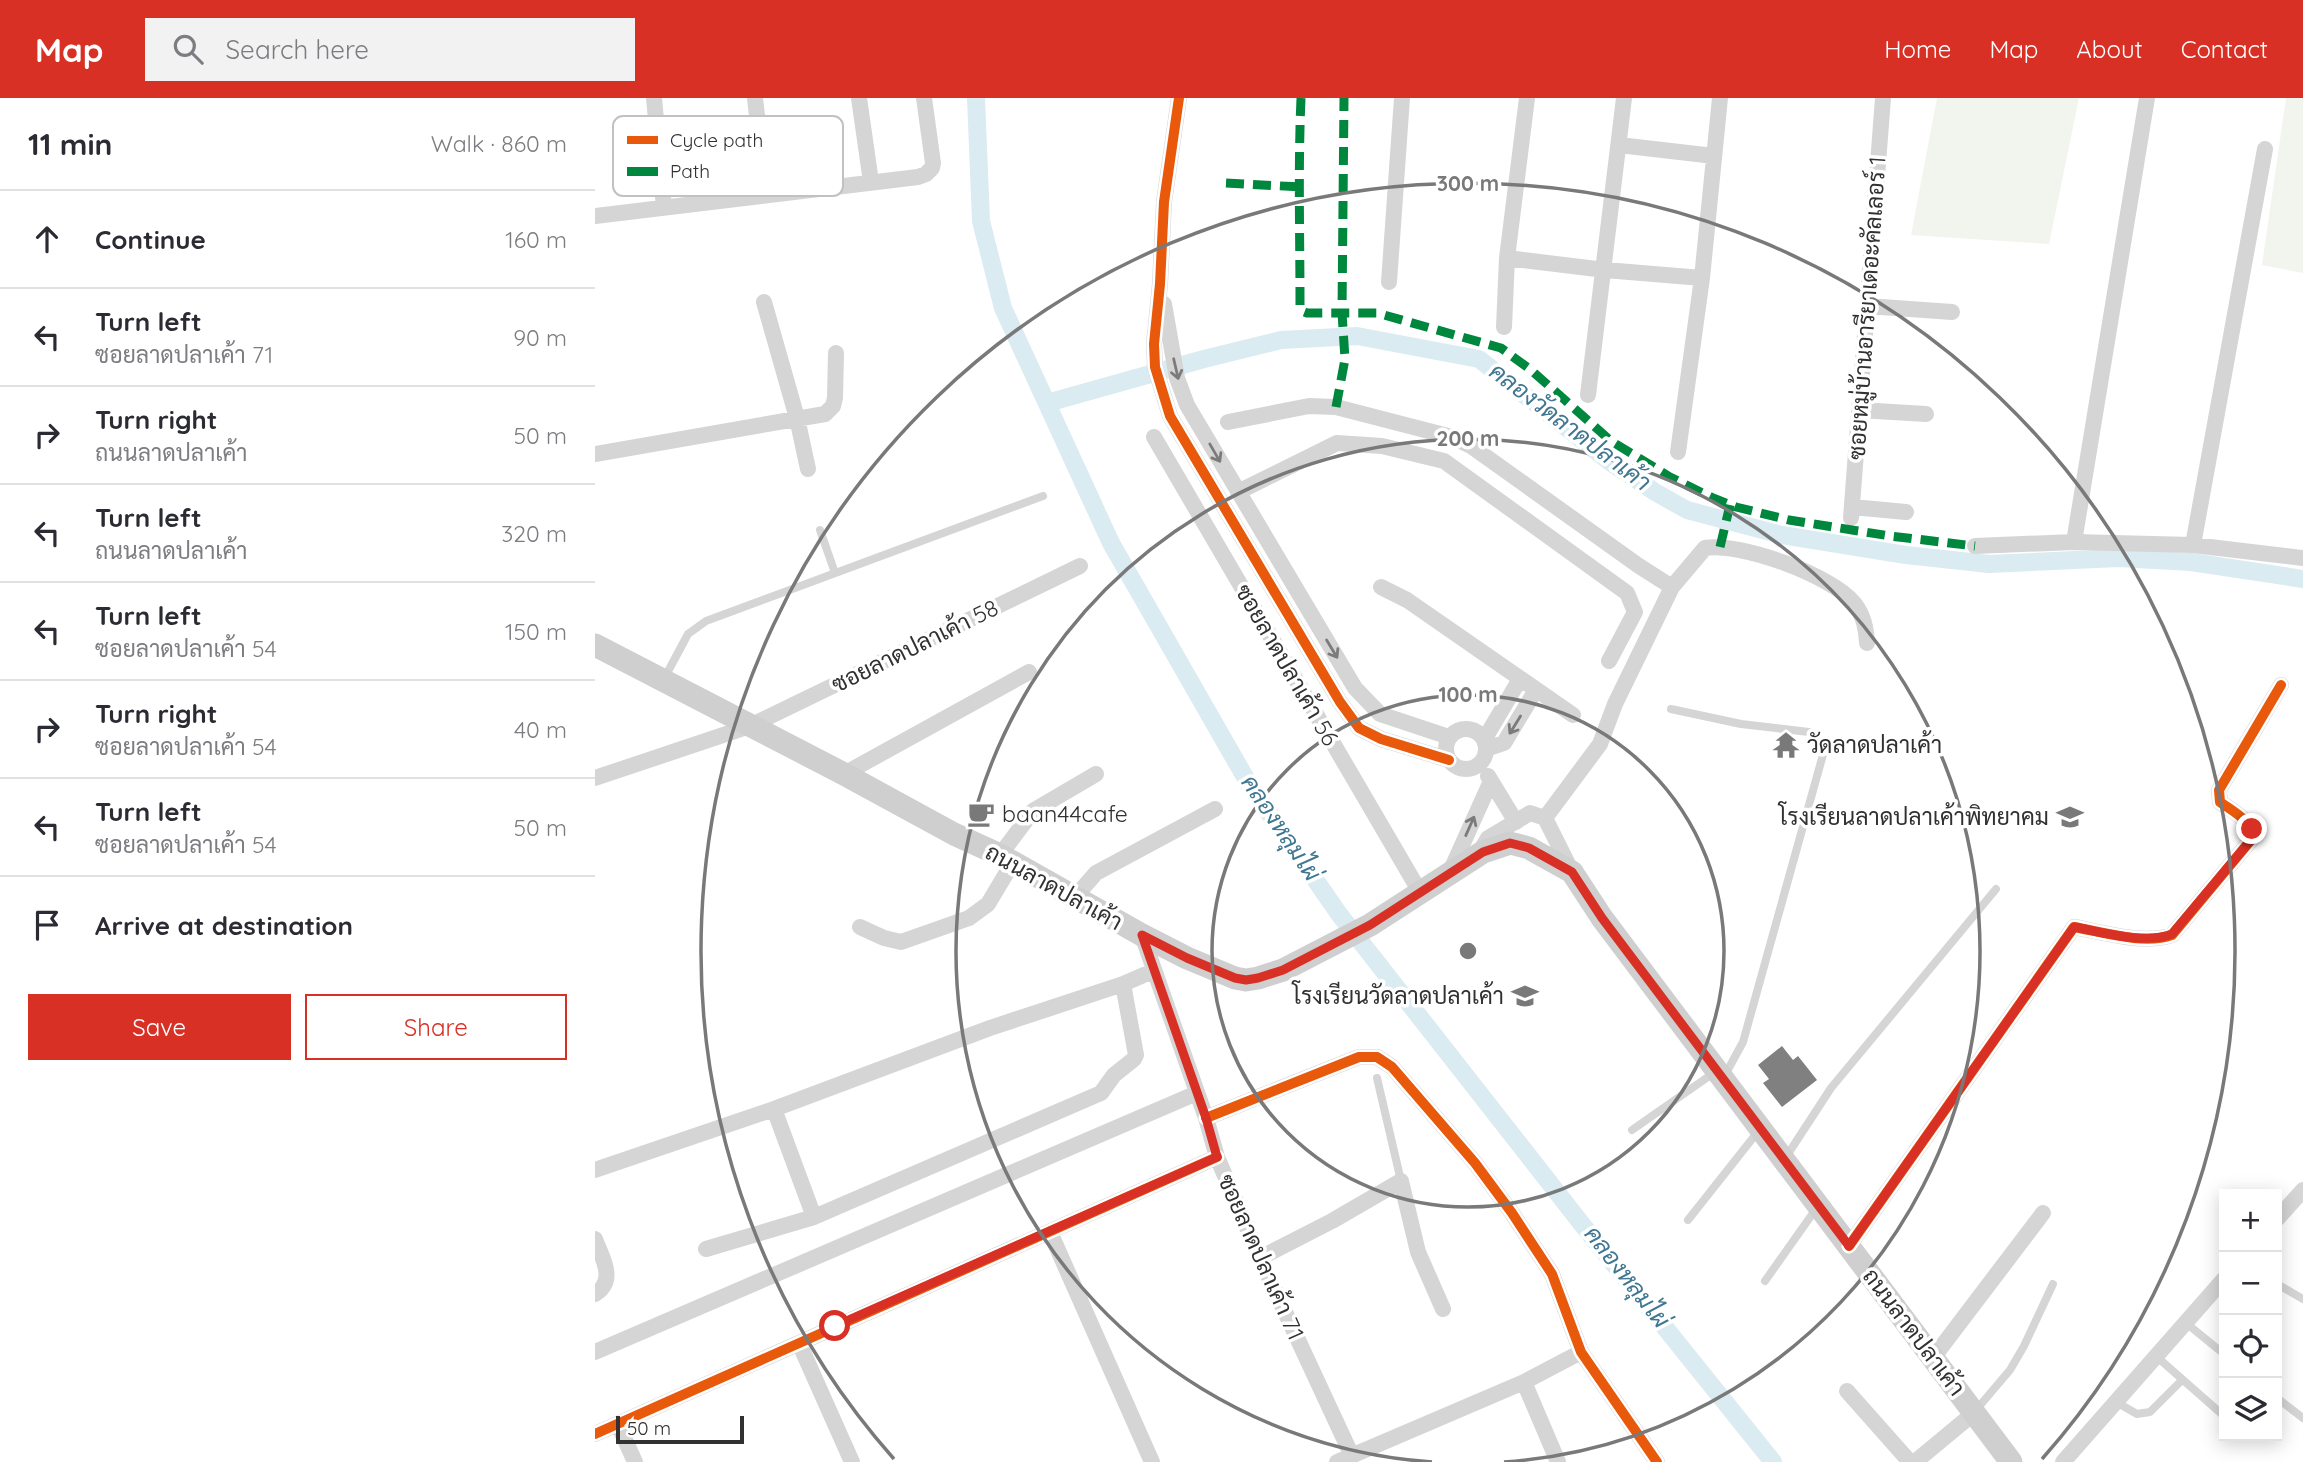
<!DOCTYPE html>
<html lang="en">
<head>
<meta charset="utf-8">
<style>
  body { margin:0; font-family:Quicksand,Sarabun,sans-serif; background:#f2f2f3; color:#2b2b33 }
  .controls { position:absolute; right:21px; bottom:21px; display:grid; overflow:hidden; border-radius:0px; box-shadow:0 4px 18px #0003 }
  .controls button { width:63px; height:63px; display:grid; place-items:center; padding:0; border:0; border-bottom:2px solid #e1e1e2; background:#fff; color:#2b2b33; font:35px sans-serif }
  .scale { position:absolute; left:21px; bottom:18px; width:128px; box-sizing:border-box; padding-left:7px; border:4px solid #313131; border-top:0; font-size:19px; line-height:24px; white-space:nowrap; color:#313131; -webkit-text-stroke:5px #fff; paint-order:stroke }
  .stop { position:absolute; width:21px; height:21px; margin:-16px; border:5px solid #d93025; border-radius:50%; background:#fff }
  .stop.end { background:#d93025; border-color:#fff; box-shadow:0 2px 7px #0008 }
  .list { margin:0; padding:0; list-style:none }
  h2 { display:flex; justify-content:space-between; align-items:center; height:91px; margin:0; padding:0 28px; font-size:30px }
  h2 small { font-size:23px; font-weight:400; color:#7c7c81 }
  .list li { display:grid; grid-template-columns:46px 1fr auto; gap:21px; align-items:center; box-sizing:border-box; height:98px; padding:0 28px; border-top:2px solid #e1e1e2 }
  .list b { display:block; font-size:26px; white-space:nowrap }
  .list p { margin:0; font-size:23px; white-space:nowrap; color:#7c7c81 }
  .list em { font-size:23px; font-style:normal; color:#7c7c81 }
  .actions { display:flex; gap:14px; padding:21px 28px }
  .actions a { flex:1; padding:16px 0; border:2px solid #d93025; border-radius:0px; text-align:center; font-size:24px; color:#d93025 }
  .actions .main { background:#d93025; color:#fff }
  .icon { flex:none; width:38px; height:38px; fill:none; stroke:currentColor; stroke-width:2; stroke-linecap:round; stroke-linejoin:round }
  .map { position:relative; flex:none; width:1708px; height:1364px; overflow:hidden }
  header { display:flex; align-items:center; gap:42px; box-sizing:border-box; height:98px; padding:0 35px; background:#d93025; color:#fff }
  header strong { font-size:33px }
  nav { display:flex; gap:38px; margin-inline-start:auto; font-size:24px }
  .search { width:490px; height:63px; background:#f2f2f3; display:flex; align-items:center; gap:18px; box-sizing:border-box; padding:0 24px; border-radius:0px; color:#7c7c81; font-size:26px }
  main { display:flex }
  aside { flex:1; background:#fff }
  .map>svg:first-child { display:block }
  .green { fill:#f2f5ed }
  .lines { fill:none; stroke-linecap:round; stroke-linejoin:round }
  .canal { stroke:#dbebf2; stroke-width:18 }
  .building { fill:#808080 }
  .service { stroke:#d5d5d5; stroke-width:8 }
  .minor { stroke:#d5d5d5; stroke-width:16 }
  .secondary { stroke:#cfcfcf; stroke-width:23 }
  .quiet { stroke:#00873e; stroke-width:9; stroke-dasharray:18 9; stroke-linecap:butt }
  .cycleway-casing { stroke:#fff; stroke-width:15 }
  .cycleway { stroke:#e8590c; stroke-width:10 }
  .oneway { stroke:#7b7b7b }
  .route { stroke:#d93025; stroke-width:9 }
  .ring { fill:none; stroke:#797979; stroke-width:3.5 }
  .labels { text-anchor:middle; stroke-width:7; stroke-linejoin:round; paint-order:stroke }
  .street-label { font-size:23px; fill:#313131; stroke:#fff }
  .poi-label { font-size:23px; fill:#313131; stroke:#fff; text-anchor:start }
  .water-label { font-size:24px; font-style:italic; fill:#407791; stroke:#fff }
  .key { fill:#fff; stroke:#c1c1c1; stroke-width:2 }
  .key-label { font-size:19px; fill:#313131 }
  .centre { fill:#797979; stroke:#fff; stroke-width:3.5 }
  .ring-label { font-size:21px; text-anchor:middle; font-weight:bold; fill:#797979; stroke:#fff; stroke-width:7; stroke-linejoin:round; paint-order:stroke }
</style>
</head>
<body>
<header>
<strong>Map</strong>
<div class="search"><svg class="icon" aria-label="search" viewBox="0 0 24 24"><circle cx="10" cy="10" r="6"/><path d="M15 15l6 6"/></svg>Search here</div>
<nav><a>Home</a><a>Map</a><a>About</a><a>Contact</a></nav>
</header>
<main>
<aside>
<h2>11 min<small>Walk · 860 m</small></h2>
<ul class="list">
<li><svg class="icon" aria-label="ahead" viewBox="0 0 24 24"><path d="M12 20V5M6 11l6-6 6 6"/></svg><div><b>Continue</b></div><em>160 m</em></li>
<li><svg class="icon" aria-label="left" viewBox="0 0 24 24"><path d="M17 20v-9H6M10 6l-5 5 5 5"/></svg><div><b>Turn left</b><p>ซอยลาดปลาเค้า 71</p></div><em>90 m</em></li>
<li><svg class="icon" aria-label="right" viewBox="0 0 24 24"><path d="M7 20v-9h11M14 6l5 5-5 5"/></svg><div><b>Turn right</b><p>ถนนลาดปลาเค้า</p></div><em>50 m</em></li>
<li><svg class="icon" aria-label="left" viewBox="0 0 24 24"><path d="M17 20v-9H6M10 6l-5 5 5 5"/></svg><div><b>Turn left</b><p>ถนนลาดปลาเค้า</p></div><em>320 m</em></li>
<li><svg class="icon" aria-label="left" viewBox="0 0 24 24"><path d="M17 20v-9H6M10 6l-5 5 5 5"/></svg><div><b>Turn left</b><p>ซอยลาดปลาเค้า 54</p></div><em>150 m</em></li>
<li><svg class="icon" aria-label="right" viewBox="0 0 24 24"><path d="M7 20v-9h11M14 6l5 5-5 5"/></svg><div><b>Turn right</b><p>ซอยลาดปลาเค้า 54</p></div><em>40 m</em></li>
<li><svg class="icon" aria-label="left" viewBox="0 0 24 24"><path d="M17 20v-9H6M10 6l-5 5 5 5"/></svg><div><b>Turn left</b><p>ซอยลาดปลาเค้า 54</p></div><em>50 m</em></li>
<li><svg class="icon" aria-label="arrive" viewBox="0 0 24 24"><path d="M6 21V4h12l-3 4 3 4H6"/></svg><div><b>Arrive at destination</b></div></li>
</ul>
<div class="actions"><a class="main">Save</a><a>Share</a></div>
</aside>
<div class="map">
<svg width="1708" height="1364" viewBox="0 0 1708 1364">
  <rect width="100%" height="100%" fill="#fff"/>
  <path class="green" d="M 1342,0 L 1484,0 L 1454,146 L 1316,137 Z
    M 1691,0 L 1708,0 L 1708,175 L 1667,167 Z"/>
  <g class="lines">
    <path class="canal" d="M 381,0 L 386,123 L 408,210 L 516,445 L 654,686 L 744,816 L 986,1125 L 1178,1364
      M 452,305 L 609,261 L 686,242 L 762,238 L 884,261 L 1015,364 L 1060,394 L 1092,412 L 1187,437 L 1311,457 L 1394,466 L 1523,460 L 1596,464 L 1708,481"/>
  </g>
  <path class="building" d="M 1187,948 L 1198,962 L 1203,958 L 1222,982 L 1187,1009 L 1168,985 L 1174,981 L 1163,967 Z"/>
  <g class="lines">
    <path class="service" d="M 225,432 L 240,475
      M 70,579 L 93,536 L 111,523 L 448,398
      M 1076,611 L 1146,626 L 1214,634 L 1224,639 L 1229,653 L 1148,944 L 1130,977
      M 782,980 L 806,1083
      M 1037,1032 L 1120,974
      M 1191,1059 L 1236,990 L 1401,791
      M 1093,1122 L 1165,1031
      M 1170,1183 L 1223,1108
      M 1682,1186 L 1708,1201
      M 1591,1225 L 1629,1256
      M 1562,1259 L 1629,1318
      M 1682,1300 L 1708,1320
      M 1521,1304 L 1542,1316 L 1555,1314 L 1587,1282
      M 1381,1312 L 1415,1272 L 1429,1248 L 1458,1186"/>
    <path class="minor" d="M 59,0 L 69,109
      M 160,0 L 171,96
      M 264,0 L 276,84
      M 584,0 L 569,104 L 565,186 L 559,246 L 560,269 L 575,318 L 745,604 L 764,630 L 786,641 L 854,662
      M 1024,47 L 1119,58
      M 0,118 L 323,79 L 331,76 L 337,70 L 338,65 L 329,0
      M 912,160 L 1010,172 L 1107,180
      M 794,184 L 807,0
      M 169,204 L 202,320 L 213,371
      M 569,206 L 582,280 L 592,307 L 760,590 L 785,616 L 854,639
      M 1272,208 L 1357,214
      M 909,229 L 912,160 L 932,0
      M 993,297 L 1029,0
      M 1264,312 L 1331,316
      M 633,324 L 714,308 L 741,309 L 857,339 L 876,348 L 1044,468 L 1077,489
      M 559,339 L 825,794
      M 1083,354 L 1107,180 L 1125,0
      M 0,356 L 230,316 L 238,308 L 240,300 L 241,255
      M 643,394 L 742,345 L 787,348 L 849,363 L 1032,495 L 1040,514 L 1014,563
      M 1257,409 L 1311,414
      M 1256,420 L 1288,0
      M 1479,444 L 1552,0
      M 1598,447 L 1670,51
      M 1380,448 L 1479,444 L 1598,447 L 1708,460
      M 786,489 L 812,502 L 978,617
      M851 651a20 20 0 1 1 40 0a20 20 0 1 1-40 0Z
      M 889,642 L 925,581
      M 891,651 L 909,645 L 941,592
      M 249,676 L 434,574
      M 893,678 L 921,724
      M 0,680 L 155,628 L 485,468
      M 950,720 L 1005,646 L 1020,606 L 1077,489 L 1110,450 C 1145,444 1236,477 1259,505 C 1269,518 1271,530 1272,545
      M 405,757 L 438,713 L 501,676
      M 883,757 L 893,740 L 935,715 L 950,720 L 977,774
      M 855,774 L 896,683
      M 480,799 L 501,775 L 620,711
      M 265,829 L 289,840 L 306,844 L 374,820 L 393,806 L 418,764
      M 547,837 L 611,1020 L 622,1059 L 665,1160 L 757,1358
      M 179,1011 L 219,1119
      M 611,1020 L 764,959 L 782,959 L 797,969 L 880,1065 L 917,1115 L 957,1176 L 986,1254 L 1062,1364
      M 0,1072 L 179,1011 L 395,930 L 528,886 L 558,873
      M 1682,1121 L 1708,1092
      M 455,1134 L 557,1364
      M 0,1141 C 7,1160 22,1182 0,1196
      M 1254,1148 L 1479,829 C 1507,834 1549,847 1577,837 L 1656,742 C 1662,725 1637,713 1625,704 L 1624,692 L 1686,587
      M 111,1151 L 219,1119 L 506,995 L 519,977 L 539,961 L 541,957 L 528,886
      M 665,1160 L 737,1123 L 806,1083 L 823,1154 L 848,1211
      M 204,1245 L 257,1364
      M 0,1254 L 602,995
      M 1338,1260 L 1448,1115
      M 929,1284 L 963,1364
      M 1252,1293 L 1315,1364
      M 23,1326 L 40,1364
      M 0,1336 L 622,1059
      M 742,1364 L 929,1284 L 986,1254
      M 1320,1364 L 1379,1315
      M 1468,1364 L 1629,1181"/>
    <path class="secondary" d="M 0,547 L 249,676 L 359,736 L 405,757 L 547,837 L 592,860 L 640,880 L 651,882 L 663,880 L 688,872 L 775,827 L 888,754 L 915,745 L 934,750 L 977,774 L 1007,820 L 1416,1364"/>
    <path class="quiet" d="M 706,0 C 703,69 705,138 705,207 L 707,213 L 712,215 L 782,215 L 906,250 L 936,272 L 1016,343 L 1075,379 L 1118,400 L 1141,409 L 1194,422 L 1295,438 L 1380,448
      M 631,85 L 706,89
      M 741,309 L 750,261 L 747,215 L 749,0
      M 1125,449 L 1135,407"/>
    <defs>
      <path id="cycleway" d="M 584,0 L 569,104 L 565,186 L 559,246 L 560,269 L 575,318 L 745,604 L 764,630 L 786,641 L 854,662
        M 611,1020 L 764,959 L 782,959 L 797,969 L 880,1065 L 917,1115 L 957,1176 L 986,1254 L 1062,1364
        M 1254,1148 L 1479,829 C 1507,834 1549,847 1577,837 L 1656,742 C 1662,725 1637,713 1625,704 L 1624,692 L 1686,587
        M 0,1336 L 622,1059"/>
    </defs>
    <use href="#cycleway" class="cycleway-casing"/>
    <use href="#cycleway" class="cycleway"/>
  </g>
  <defs><path id="oneway-shaft" d="M-6 0H5M1.5-3L5.5 0L1.5 3" fill="none" stroke-width="1.6" stroke-linecap="round" stroke-linejoin="round" transform="scale(1.75)"/></defs>
  <g class="oneway">
    <use href="#oneway-shaft" transform="translate(581 271) rotate(77)"/>
    <use href="#oneway-shaft" transform="translate(620 355) rotate(60)"/>
    <use href="#oneway-shaft" transform="translate(737 551) rotate(59)"/>
    <use href="#oneway-shaft" transform="translate(920 627) rotate(122)"/>
    <use href="#oneway-shaft" transform="translate(875 728) rotate(-66)"/>
  </g>
  <g class="lines">
    <path class="route" d="M 240,1228 L 622,1059 L 611,1020 L 547,837 L 592,860 L 640,880 L 651,882 L 663,880 L 688,872 L 775,827 L 888,754 L 915,745 L 934,750 L 977,774 L 1007,820 L 1254,1148 L 1479,829 C 1507,834 1550,847 1577,836 L 1656,742 L 1658,738 L 1657,731"/>
  </g>
  <g class="ring">
    <circle cx="873" cy="853" r="256"/>
    <path d="M837 1364A512 512 0 1 1 909 1364"/>
    <path d="M299 1361A767 767 0 1 1 1447 1361"/>
  </g>
  <defs>
    <symbol id="temple-bare" viewBox="-9 -9 18 18"><path d="M0-6L5-2H3V0L6.5 2.5H4V6H1.5V3h-3V6H-4V2.5H-6.5L-3 0V-2H-5Z" fill="#797979" stroke="#fff" stroke-width="2.5" paint-order="stroke"/></symbol>
    <symbol id="cafe-bare" viewBox="-9 -9 18 18"><path d="M-5.5-4.5H6V0H3Q3 3.5 0 3.5H-2.5Q-5.5 3.5-5.5 0ZM3-3.2v2h1.7v-2ZM-6 4.5H4V6H-6Z" fill="#797979" stroke="#fff" stroke-width="2.5" paint-order="stroke"/></symbol>
    <symbol id="school-bare" viewBox="-9 -9 18 18"><path d="M0-5L7-2L0 1L-7-2ZM-4 1L0 2.5L4 1V4Q0 6-4 4Z" fill="#797979" stroke="#fff" stroke-width="2.5" paint-order="stroke"/></symbol>
  </defs>
  <g fill-rule="evenodd">
    <use href="#temple-bare" x="1172" y="628" width="38" height="38"/>
    <use href="#cafe-bare" x="367" y="697" width="38" height="38"/>
    <use href="#school-bare" x="1456" y="700" width="38" height="38"/>
    <use href="#school-bare" x="911" y="879" width="38" height="38"/>
  </g>
  <g class="labels">
    <g class="street-label">
      <text transform="translate(1272 210) rotate(-86)" y="8">ซอยหมู่บ้านอารียาเดอะคัลเลอร์ 1</text>
      <text transform="translate(320 548) rotate(-26)" y="8">ซอยลาดปลาเค้า 58</text>
      <text transform="translate(692 567) rotate(60)" y="8">ซอยลาดปลาเค้า 56</text>
      <text transform="translate(459 789) rotate(29)" y="8">ถนนลาดปลาเค้า</text>
      <text transform="translate(666 1159) rotate(66)" y="8">ซอยลาดปลาเค้า 71</text>
      <text transform="translate(1319 1234) rotate(53)" y="8">ถนนลาดปลาเค้า</text>
    </g>
    <g class="poi-label">
      <text x="1212" y="655">วัดลาดปลาเค้า</text>
      <text x="407" y="724">baan44cafe</text>
      <text x="1454" y="727" text-anchor="end">โรงเรียนลาดปลาเค้าพิทยาคม</text>
      <text x="909" y="906" text-anchor="end">โรงเรียนวัดลาดปลาเค้า</text>
    </g>
    <g class="water-label">
      <text transform="translate(975 329) rotate(37)" y="8">คลองวัดลาดปลาเค้า</text>
      <text transform="translate(686 730) rotate(56)" y="8">คลองหลุมไผ่</text>
      <text transform="translate(1032 1179) rotate(52)" y="8">คลองหลุมไผ่</text>
    </g>
  </g>
  <rect x="18" y="18" width="230" height="80" rx="10" class="key"/>
  <rect x="32" y="38" width="31" height="8" fill="#e8590c"/>
  <rect x="32" y="69" width="31" height="9" fill="#00873e"/>
  <g class="key-label">
    <text x="75" y="49">Cycle path</text>
    <text x="75" y="80">Path</text>
  </g>
  <circle cx="873" cy="853" r="10" class="centre"/>
  <g class="ring-label">
    <text x="873" y="93">300 m</text>
    <text x="873" y="348">200 m</text>
    <text x="873" y="604">100 m</text>
  </g>
</svg>
<div class="controls">
<button>+</button>
<button>−</button>
<button><svg class="icon" aria-label="locate" viewBox="0 0 24 24"><circle cx="12" cy="12" r="6"/><path d="M12 2v4M12 18v4M2 12h4M18 12h4"/></svg></button>
<button><svg class="icon" aria-label="layers" viewBox="0 0 24 24"><path d="M12 4l9 5-9 5-9-5zM3 14l9 5 9-5"/></svg></button>
</div>
<div class="scale">50 m</div>
<div class="stop" style="left:240px;top:1228px"></div>
<div class="stop end" style="left:1657px;top:731px"></div>
</div>
</main>
</body>
</html>
